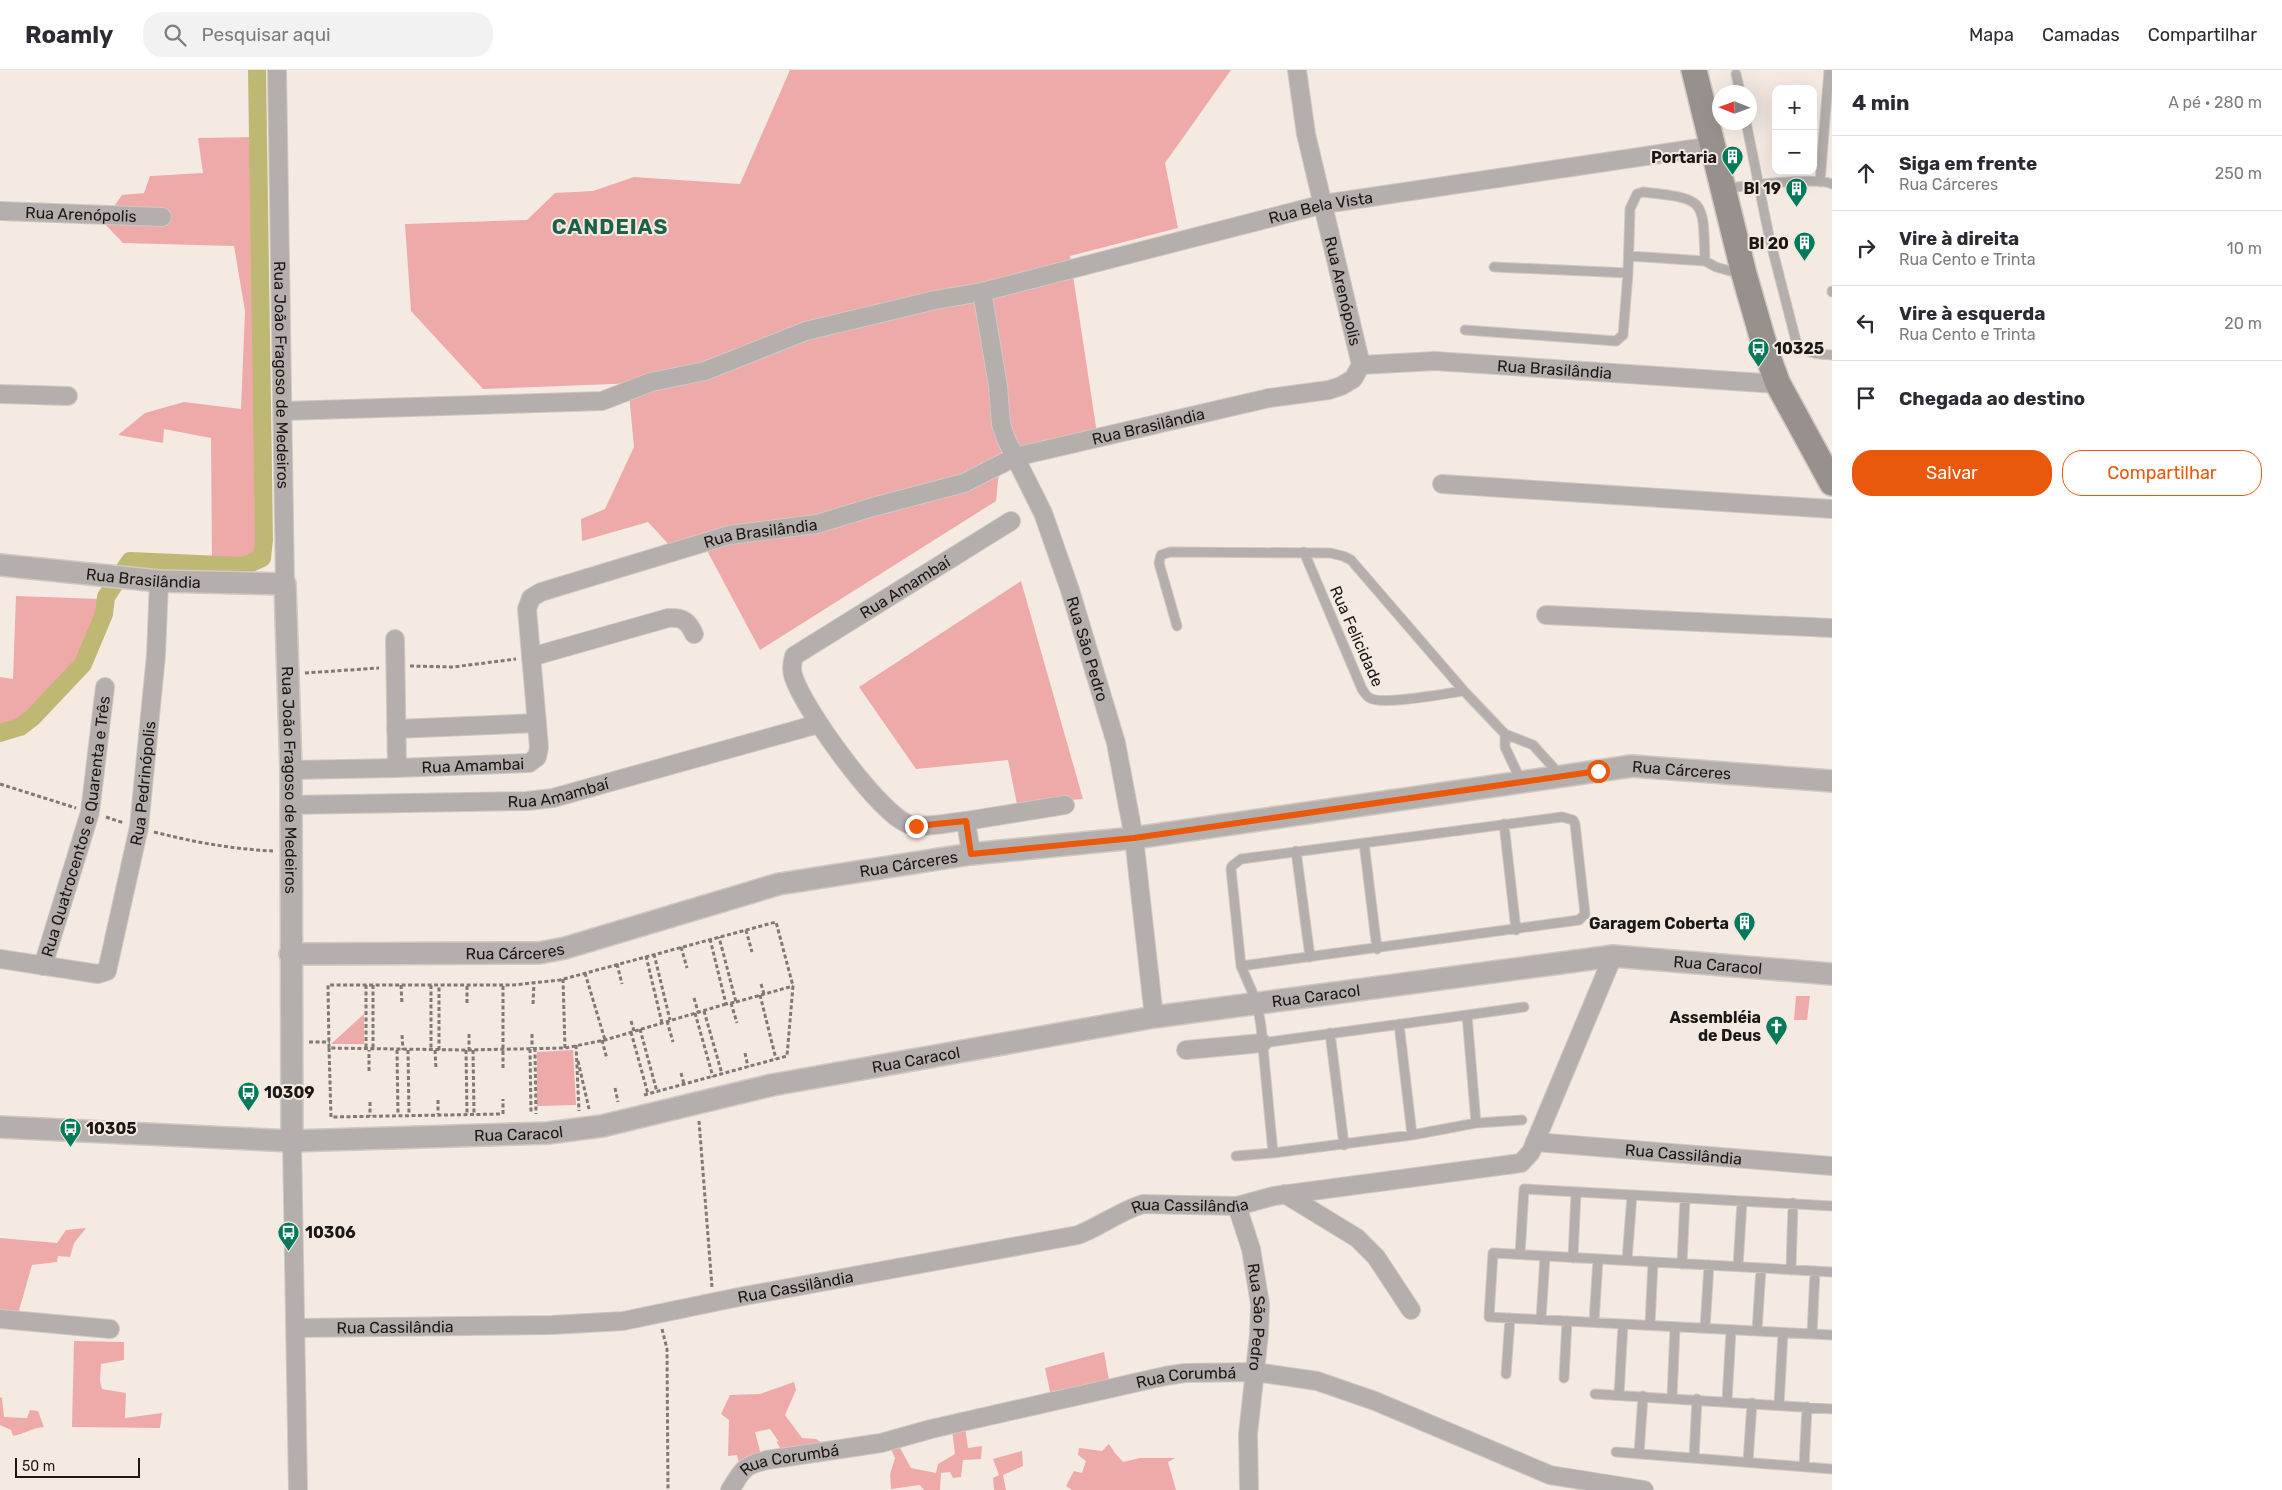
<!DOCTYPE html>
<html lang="pt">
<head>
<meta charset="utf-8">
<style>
  body { margin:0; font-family:Rubik,sans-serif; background:#f2f2f3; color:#2b2b33 }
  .controls { position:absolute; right:15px; top:15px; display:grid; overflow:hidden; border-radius:10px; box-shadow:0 5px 20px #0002 }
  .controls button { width:45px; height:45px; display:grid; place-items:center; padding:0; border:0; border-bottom:1px solid #e1e1e2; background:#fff; color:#2b2b33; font:25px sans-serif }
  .compass { position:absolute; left:1712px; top:15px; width:45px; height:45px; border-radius:50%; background:#fff; box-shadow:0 5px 20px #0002; rotate:271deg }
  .scale { position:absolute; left:15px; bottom:12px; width:125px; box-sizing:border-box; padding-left:5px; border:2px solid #1c1816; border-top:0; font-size:14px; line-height:18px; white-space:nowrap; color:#1c1816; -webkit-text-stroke:4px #f4eae2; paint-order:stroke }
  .stop { position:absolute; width:15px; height:15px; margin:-11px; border:4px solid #ea580c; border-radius:50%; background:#fff }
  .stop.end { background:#ea580c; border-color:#fff; box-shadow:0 1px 5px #0008 }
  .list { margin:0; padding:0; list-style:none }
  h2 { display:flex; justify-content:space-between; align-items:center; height:65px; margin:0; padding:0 20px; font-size:21px }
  h2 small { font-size:16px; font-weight:400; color:#7c7c81 }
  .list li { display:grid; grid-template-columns:32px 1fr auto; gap:15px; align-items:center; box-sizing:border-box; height:75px; padding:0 20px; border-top:1px solid #e1e1e2 }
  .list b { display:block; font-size:19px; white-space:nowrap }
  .list p { margin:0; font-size:16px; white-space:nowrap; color:#7c7c81 }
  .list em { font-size:16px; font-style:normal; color:#7c7c81 }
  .actions { display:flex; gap:10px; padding:15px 20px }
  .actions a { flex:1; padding:11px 0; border:1px solid #ea580c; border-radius:20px; text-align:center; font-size:18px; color:#ea580c }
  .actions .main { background:#ea580c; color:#fff }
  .icon { flex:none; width:28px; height:28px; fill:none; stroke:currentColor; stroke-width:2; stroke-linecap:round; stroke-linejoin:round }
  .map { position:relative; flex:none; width:1832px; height:1420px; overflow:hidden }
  header { display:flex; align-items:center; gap:30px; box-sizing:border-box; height:70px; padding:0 25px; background:#fff; border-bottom:1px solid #e1e1e2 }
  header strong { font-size:24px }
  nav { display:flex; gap:28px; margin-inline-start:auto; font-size:18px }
  .search { width:350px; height:45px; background:#f2f2f3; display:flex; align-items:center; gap:12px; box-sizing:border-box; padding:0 18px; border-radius:20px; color:#7c7c81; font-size:19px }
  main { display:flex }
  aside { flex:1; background:#fff }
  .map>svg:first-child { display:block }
  .green { fill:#eeaaa9 }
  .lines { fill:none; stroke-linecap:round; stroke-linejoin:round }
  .canal { stroke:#bfb874; stroke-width:18 }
  .service-casing { stroke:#d1c8c1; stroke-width:11 }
  .minor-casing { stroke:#d1c8c1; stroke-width:20 }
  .tertiary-casing { stroke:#d1c8c1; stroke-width:24 }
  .secondary-casing { stroke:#d1c8c1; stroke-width:28 }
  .path { stroke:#807975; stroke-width:3; stroke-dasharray:4 2.5; stroke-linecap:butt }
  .service { stroke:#b4aeac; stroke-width:9 }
  .minor { stroke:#b4aeac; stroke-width:18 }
  .tertiary { stroke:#b4aeac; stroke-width:21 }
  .secondary { stroke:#98908d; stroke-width:25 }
  .route { stroke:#ea580c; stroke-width:6 }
  .labels { text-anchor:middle; stroke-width:4; stroke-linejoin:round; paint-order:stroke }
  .poi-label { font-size:16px; font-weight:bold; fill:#1c1816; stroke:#f4eae2; text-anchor:end }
  .street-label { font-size:16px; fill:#1c1816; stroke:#f4eae2 }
  .district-label { font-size:21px; font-weight:bold; letter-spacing:1px; fill:#1c6148; stroke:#f4eae2 }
</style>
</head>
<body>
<header>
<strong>Roamly</strong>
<div class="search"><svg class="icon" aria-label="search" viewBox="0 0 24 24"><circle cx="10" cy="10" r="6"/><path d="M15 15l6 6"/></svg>Pesquisar aqui</div>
<nav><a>Mapa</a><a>Camadas</a><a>Compartilhar</a></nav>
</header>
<main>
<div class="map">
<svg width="1832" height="1420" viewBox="0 0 1832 1420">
  <rect width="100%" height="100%" fill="#f4eae2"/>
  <path class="green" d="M 790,0 L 1231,0 L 1165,93 L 1178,158 L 1070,186 L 1098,370 L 1001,382 L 996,431 L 760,580 L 703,473 L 673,479 L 648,452 L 582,471 L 581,449 L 605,439 L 634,377 L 629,324 L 639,313 L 483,319 L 411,241 L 405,154 L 527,150 L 555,123 L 593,121 L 634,107 L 740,114 Z
    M 259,67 L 265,486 L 244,496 L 212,490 L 211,368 L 164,359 L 163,373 L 118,365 L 145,343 L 184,332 L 241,339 L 245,241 L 234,176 L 123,173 L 103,152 L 122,125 L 144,123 L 150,106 L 203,103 L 198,68 Z
    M 1021,511 L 1083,729 L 1017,734 L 1008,690 L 916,699 L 859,617 Z
    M 16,526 L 100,529 L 93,574 L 73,605 L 22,659 L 0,663 L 0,607 L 13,609 Z
    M 1796,926 L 1810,926 L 1807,950 L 1794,950 Z
    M 364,944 L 364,974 L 331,974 Z
    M 573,980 L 576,1035 L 537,1036 L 537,982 Z
    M 86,1158 L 74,1173 L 70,1187 L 58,1186 L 57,1192 L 32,1195 L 18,1244 L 0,1241 L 0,1168 L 57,1173 L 66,1160 Z
    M 74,1271 L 124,1272 L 124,1290 L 101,1294 L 100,1311 L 102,1319 L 126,1323 L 125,1348 L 162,1343 L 160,1358 L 72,1357 Z
    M 1104,1282 L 1110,1316 L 1052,1331 L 1045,1298 Z
    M 794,1312 L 796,1320 L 785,1345 L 802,1368 L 816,1369 L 831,1379 L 784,1385 L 776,1371 L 779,1372 L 770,1359 L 755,1362 L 761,1385 L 739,1394 L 737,1385 L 728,1386 L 729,1350 L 721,1344 L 730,1325 L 760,1324 Z
    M 0,1327 L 2,1328 L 4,1347 L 27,1348 L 30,1340 L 38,1341 L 44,1357 C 32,1358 24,1364 13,1366 L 11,1360 L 0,1355 Z
    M 965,1357 L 968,1378 L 982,1376 L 981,1389 L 963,1390 L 961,1407 L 953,1408 L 950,1402 L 941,1403 L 940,1420 L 924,1420 L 920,1415 L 891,1419 L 890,1404 L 895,1388 L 891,1379 L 900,1378 L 911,1398 L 936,1403 L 938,1394 L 955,1384 L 952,1360 Z
    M 1109,1374 L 1115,1383 L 1123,1392 L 1140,1388 L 1175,1388 L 1168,1392 L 1176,1420 L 1072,1420 L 1066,1416 L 1074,1401 L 1082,1403 L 1086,1391 L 1078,1385 L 1079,1378 L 1102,1381 Z
    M 1022,1381 L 1023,1396 L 1003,1405 L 1006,1420 L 994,1420 L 993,1408 L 999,1405 L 993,1389 Z"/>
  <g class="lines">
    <path class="canal" d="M 0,663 L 20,657 L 33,647 L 83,594 L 104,544 L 106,527 L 130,491 L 244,496 L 262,488 L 264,470 L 257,0"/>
    <defs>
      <path id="service" d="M 1736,4 L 1740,22
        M 1746,52 L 1769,166 L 1796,271 C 1806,284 1816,284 1832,285
        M 1820,112 L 1829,0
        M 1726,119 C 1743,115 1818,107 1832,114
        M 1629,186 L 1705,191 L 1716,197 L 1730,201
        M 1494,197 L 1628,203 L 1630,139 L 1637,124 L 1643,122 C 1706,129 1703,128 1705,191
        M 1832,222 L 1832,221
        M 1465,260 L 1616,271 L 1623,265 L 1628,203
        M 1304,482 L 1362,619 C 1364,622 1367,627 1370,628 C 1382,636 1447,623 1464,621
        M 1177,556 L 1159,493 L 1161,485 L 1170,482 L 1330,483 L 1343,486 L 1351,490 L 1464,621 L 1505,664 L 1533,675 L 1561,706
        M 1505,664 L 1505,677 L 1521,711
        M 1504,754 L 1516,860
        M 1364,773 L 1377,879
        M 1296,781 L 1310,887
        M 1241,896 L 1579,850 L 1585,844 L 1575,754 L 1573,750 L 1562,747 L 1241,789 L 1232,796 L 1231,799 L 1241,896 L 1257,933 L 1261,956 L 1273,1083 L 1412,1065 L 1476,1053 L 1467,945 L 1262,973
        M 1467,945 L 1524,937
        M 1399,954 L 1412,1065
        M 1330,963 L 1344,1075
        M 1476,1053 L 1522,1050
        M 1236,1086 L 1273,1083
        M 1520,1184 L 1524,1119 L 1832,1136
        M 1573,1188 L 1576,1122
        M 1627,1190 L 1632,1125
        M 1682,1194 L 1685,1128
        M 1738,1197 L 1742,1131
        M 1791,1200 L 1793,1133
        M 1832,1202 L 1493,1183 L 1489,1247 L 1832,1265
        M 1541,1250 L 1545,1186
        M 1594,1252 L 1598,1189
        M 1650,1255 L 1653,1192
        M 1705,1258 L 1709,1195
        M 1757,1261 L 1761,1198
        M 1812,1264 L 1815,1201
        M 1506,1304 L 1510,1248
        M 1564,1308 L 1567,1251
        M 1595,1324 L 1832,1339
        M 1619,1325 L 1623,1254
        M 1672,1328 L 1675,1257
        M 1727,1331 L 1731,1260
        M 1779,1335 L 1783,1263
        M 1616,1382 L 1832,1399
        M 1639,1384 L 1643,1326
        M 1694,1388 L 1697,1329
        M 1748,1392 L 1752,1333
        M 1804,1397 L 1807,1337"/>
      <g id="minor">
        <path id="s1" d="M 277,0 L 285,514"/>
        <path id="s2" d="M 1297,0 L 1306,64 L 1361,295"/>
        <path id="s3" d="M 0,141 L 162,147"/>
        <path id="s4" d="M 982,222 L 998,316 L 1001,354 L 1006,369 L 1043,443 L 1070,520 L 1116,673 L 1134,768 L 1154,947"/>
        <path id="s5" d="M 1361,295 L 1435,291 L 1778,314"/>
        <path d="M 0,324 L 68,326"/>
        <path id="s6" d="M 283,341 L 602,331 L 651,312 L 705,301 L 806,261 L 935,230 L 982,222 L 1324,134 L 1713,76"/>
        <path d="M 1442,414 L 1832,439"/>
        <path d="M 1546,545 L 1832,558"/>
        <path d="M 395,569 L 397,698"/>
        <path d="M 531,587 L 668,548 C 683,547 688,551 694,564"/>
        <path d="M 396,659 L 537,653"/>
        <path id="s7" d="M 291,700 L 397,698 L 529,693 L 537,687 L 539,677 L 527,539 L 531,528 L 541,522 L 729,465 L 817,454 L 873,437 L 964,413 L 1015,387 L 1269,328 L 1329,320 L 1341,316 L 1353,309 L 1361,295"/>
        <path id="s8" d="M 290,735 L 527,731 L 553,728 L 818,654"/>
        <path d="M 966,751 L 1065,735"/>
        <path id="s9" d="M 971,784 L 966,751 C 951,752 919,760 906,753 C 876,739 802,637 793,605 C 791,598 792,593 794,586 L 1011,451"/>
        <path id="s10" d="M 0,889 L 98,904 L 107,901 L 139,757 L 156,585 L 159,511"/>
        <path id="s11" d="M 43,896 L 90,742 L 105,617"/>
        <path d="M 1186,980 L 1262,973"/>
        <path d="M 292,1071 L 298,1420"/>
        <path id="s12" d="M 1535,1072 L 1832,1096"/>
        <path d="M 1285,1124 L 1357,1168 L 1376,1187 L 1411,1240"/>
        <path id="s13" d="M 1237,1136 L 1251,1179 L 1260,1234 L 1259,1264 L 1248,1364 L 1249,1420"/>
        <path d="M 0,1249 L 110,1259"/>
        <path id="s14" d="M 297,1258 L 552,1255 L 623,1251 L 739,1227 L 1078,1165 C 1101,1156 1120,1141 1143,1134 L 1237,1136 L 1274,1126 L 1521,1093 L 1531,1082 L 1613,886"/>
        <path id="s15" d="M 730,1420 C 743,1400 742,1396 767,1390 L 881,1373 L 931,1359 L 1165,1306 L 1185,1303 L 1255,1302 L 1317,1311 L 1375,1331 L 1550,1405 L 1644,1420"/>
      </g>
      <g id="tertiary">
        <path id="s16" d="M 0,495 L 159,511 L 285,514 L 291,700 L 292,1071"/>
        <path id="s17" d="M 290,884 L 539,883 L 565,878 L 779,814 L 971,784 L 1134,768 L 1632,696 L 1832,711"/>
        <path id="s18" d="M 0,1057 L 292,1071 L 548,1063 L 602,1056 L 772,1015 L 1154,947 L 1613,886 L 1832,904"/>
      </g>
      <path id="secondary" d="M 1694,0 L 1744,204 L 1767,284 L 1778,314 L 1832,413"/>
    </defs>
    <use href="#service" class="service-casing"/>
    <use href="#minor" class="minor-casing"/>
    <use href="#tertiary" class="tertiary-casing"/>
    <use href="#secondary" class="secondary-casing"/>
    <path class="path" d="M 410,596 L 453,597 L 516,589
      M 305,603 L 379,598
      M 0,714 L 76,738
      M 106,747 L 124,753
      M 154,762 C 194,772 231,779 273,781
      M 746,860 L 752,882
      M 710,869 L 726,934 L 736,932 L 719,867
      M 681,877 L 687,898
      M 654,884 L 670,950
      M 646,886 L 662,953
      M 617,894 L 622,914
      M 585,903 L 605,970
      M 563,909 L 565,978
      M 761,914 L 764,924
      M 366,915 L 366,979
      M 373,915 L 373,979
      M 401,915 L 402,934
      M 431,915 L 431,980
      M 760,925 L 776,989
      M 694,928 L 698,942
      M 736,932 L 793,916
      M 467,933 L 467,915
      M 731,933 L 737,953
      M 533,934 L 534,913
      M 704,941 L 722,1004
      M 695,943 L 713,1007
      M 631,951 L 634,961
      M 667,951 L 673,972
      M 640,959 L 657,1022
      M 631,962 L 648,1024
      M 469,964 L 469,980
      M 532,964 L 532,978
      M 402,965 L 403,980
      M 602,970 L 607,989
      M 309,972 L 330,972
      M 576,975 L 579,1041
      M 329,978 L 331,1047 L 502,1044
      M 535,978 L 536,1044
      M 530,979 L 531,1044
      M 397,980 L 398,1045
      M 408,980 L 409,1045
      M 435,980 L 436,999
      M 439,980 L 439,915
      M 466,980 L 467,1044
      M 473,980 L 474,1044
      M 745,983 L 748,997
      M 578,991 L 589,1039
      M 503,998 L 503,915
      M 369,1001 L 369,980
      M 681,1003 L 684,1014
      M 615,1018 L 618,1032
      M 644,1025 L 787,986 L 793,916 L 776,852 L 560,910 L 513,915 L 328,915 L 329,978 L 466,980 L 565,978 L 605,970 L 726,934
      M 438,1030 L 438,1044
      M 370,1032 L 370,1046
      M 503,1044 L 503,1029
      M 699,1051 L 712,1217
      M 662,1259 L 667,1279 L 668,1420"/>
    <use href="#service" class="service"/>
    <use href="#minor" class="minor"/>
    <use href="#tertiary" class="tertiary"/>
    <use href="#secondary" class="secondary"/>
  </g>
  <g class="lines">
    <path class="route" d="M 916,756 L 966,751 L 971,784 L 1134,768 L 1598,701"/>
  </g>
  <defs>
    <symbol id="building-pin" viewBox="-11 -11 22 30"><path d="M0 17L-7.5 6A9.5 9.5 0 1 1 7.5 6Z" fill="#007a58" stroke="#f4eae2"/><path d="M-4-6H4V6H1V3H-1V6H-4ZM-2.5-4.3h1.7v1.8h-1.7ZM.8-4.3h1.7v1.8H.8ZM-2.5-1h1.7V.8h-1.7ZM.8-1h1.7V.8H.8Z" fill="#fff"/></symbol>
    <symbol id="bus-pin" viewBox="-11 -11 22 30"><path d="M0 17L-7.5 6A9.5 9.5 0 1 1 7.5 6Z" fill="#007a58" stroke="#f4eae2"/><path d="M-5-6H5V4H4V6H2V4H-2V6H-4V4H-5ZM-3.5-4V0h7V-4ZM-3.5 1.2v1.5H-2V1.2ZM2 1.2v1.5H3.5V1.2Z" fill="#fff"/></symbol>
    <symbol id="church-pin" viewBox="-11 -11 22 30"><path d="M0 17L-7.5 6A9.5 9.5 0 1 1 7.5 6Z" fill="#007a58" stroke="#f4eae2"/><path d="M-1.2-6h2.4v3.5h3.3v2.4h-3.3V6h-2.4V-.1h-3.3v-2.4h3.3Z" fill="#fff"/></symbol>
  </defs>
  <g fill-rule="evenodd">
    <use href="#building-pin" x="1720" y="74" width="25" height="34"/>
    <use href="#building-pin" x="1784" y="106" width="25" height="34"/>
    <use href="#building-pin" x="1792" y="160" width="25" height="34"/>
    <use href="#bus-pin" x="1746" y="266" width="25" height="34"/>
    <use href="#building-pin" x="1732" y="840" width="25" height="34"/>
    <use href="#church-pin" x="1764" y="944" width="25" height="34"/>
    <use href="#bus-pin" x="236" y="1010" width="25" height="34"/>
    <use href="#bus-pin" x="58" y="1046" width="25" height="34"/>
    <use href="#bus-pin" x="276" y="1150" width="25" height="34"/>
  </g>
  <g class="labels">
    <g class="poi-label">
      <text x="1717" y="93">Portaria</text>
      <text x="1781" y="124">Bl 19</text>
      <text x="1789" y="179">Bl 20</text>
      <text x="1774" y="284" text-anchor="start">10325</text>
      <text x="1729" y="859">Garagem Coberta</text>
      <text x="1761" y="953">Assembléia<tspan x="1761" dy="18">de Deus</tspan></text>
      <text x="264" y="1028" text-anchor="start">10309</text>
      <text x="86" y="1064" text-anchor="start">10305</text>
      <text x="305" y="1168" text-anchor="start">10306</text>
    </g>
    <g class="street-label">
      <text dy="6" stroke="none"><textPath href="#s6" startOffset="1065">Rua Bela Vista</textPath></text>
      <text dy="6" stroke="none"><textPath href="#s3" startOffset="81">Rua Arenópolis</textPath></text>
      <text dy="6" stroke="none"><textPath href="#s2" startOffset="226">Rua Arenópolis</textPath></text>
      <text dy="6" stroke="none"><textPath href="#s5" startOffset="194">Rua Brasilândia</textPath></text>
      <text dy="6" stroke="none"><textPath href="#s1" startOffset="305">Rua João Fragoso de Medeiros</textPath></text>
      <text dy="6" stroke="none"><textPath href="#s7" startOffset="1052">Rua Brasilândia</textPath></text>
      <text dy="6" stroke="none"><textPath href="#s7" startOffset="648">Rua Brasilândia</textPath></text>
      <text dy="6" stroke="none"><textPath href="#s16" startOffset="144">Rua Brasilândia</textPath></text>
      <text dy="6" stroke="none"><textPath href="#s9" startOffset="432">Rua Amambaí</textPath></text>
      <text transform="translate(1357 566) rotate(66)" y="6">Rua Felicidade</text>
      <text dy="6" stroke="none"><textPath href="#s4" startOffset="375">Rua São Pedro</textPath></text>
      <text dy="6" stroke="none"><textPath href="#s7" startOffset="182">Rua Amambai</textPath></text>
      <text dy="6" stroke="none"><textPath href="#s17" startOffset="1410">Rua Cárceres</textPath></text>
      <text dy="6" stroke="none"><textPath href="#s16" startOffset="482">Rua João Fragoso de Medeiros</textPath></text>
      <text dy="6" stroke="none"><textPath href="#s10" startOffset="300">Rua Pedrinópolis</textPath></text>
      <text dy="6" stroke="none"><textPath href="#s8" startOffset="269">Rua Amambaí</textPath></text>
      <text dy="6" stroke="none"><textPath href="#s11" startOffset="144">Rua Quatrocentos e Quarenta e Três</textPath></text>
      <text dy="6" stroke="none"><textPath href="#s17" startOffset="630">Rua Cárceres</textPath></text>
      <text dy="6" stroke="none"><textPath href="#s17" startOffset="225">Rua Cárceres</textPath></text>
      <text dy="6" stroke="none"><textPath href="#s18" startOffset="1734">Rua Caracol</textPath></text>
      <text dy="6" stroke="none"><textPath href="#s18" startOffset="1329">Rua Caracol</textPath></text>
      <text dy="6" stroke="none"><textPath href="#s18" startOffset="924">Rua Caracol</textPath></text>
      <text dy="6" stroke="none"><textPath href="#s18" startOffset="519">Rua Caracol</textPath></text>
      <text dy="6" stroke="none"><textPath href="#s12" startOffset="149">Rua Cassilândia</textPath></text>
      <text dy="6" stroke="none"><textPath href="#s14" startOffset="908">Rua Cassilândia</textPath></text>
      <text dy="6" stroke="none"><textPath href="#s14" startOffset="502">Rua Cassilândia</textPath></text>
      <text dy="6" stroke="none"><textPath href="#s13" startOffset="114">Rua São Pedro</textPath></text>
      <text dy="6" stroke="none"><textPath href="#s14" startOffset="98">Rua Cassilândia</textPath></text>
      <text dy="6" stroke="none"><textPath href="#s15" startOffset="478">Rua Corumbá</textPath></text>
      <text dy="6" stroke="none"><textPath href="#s15" startOffset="72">Rua Corumbá</textPath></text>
    </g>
    <g class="district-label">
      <text x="610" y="164">CANDEIAS</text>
    </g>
  </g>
</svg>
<div class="controls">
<button>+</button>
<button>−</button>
</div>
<svg class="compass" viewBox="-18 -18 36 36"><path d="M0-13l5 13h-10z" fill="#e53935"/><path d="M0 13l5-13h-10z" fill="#7c7c81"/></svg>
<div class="scale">50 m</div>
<div class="stop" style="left:1598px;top:701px"></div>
<div class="stop end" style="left:916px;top:756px"></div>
</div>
<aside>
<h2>4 min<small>A pé · 280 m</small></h2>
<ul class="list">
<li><svg class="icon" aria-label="ahead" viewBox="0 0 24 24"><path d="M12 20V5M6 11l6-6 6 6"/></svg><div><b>Siga em frente</b><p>Rua Cárceres</p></div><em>250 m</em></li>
<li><svg class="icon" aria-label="right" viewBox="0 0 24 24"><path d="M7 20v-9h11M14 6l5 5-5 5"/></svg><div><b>Vire à direita</b><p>Rua Cento e Trinta</p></div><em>10 m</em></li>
<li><svg class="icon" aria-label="left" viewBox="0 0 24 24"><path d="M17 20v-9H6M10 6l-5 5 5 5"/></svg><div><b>Vire à esquerda</b><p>Rua Cento e Trinta</p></div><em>20 m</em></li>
<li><svg class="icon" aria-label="arrive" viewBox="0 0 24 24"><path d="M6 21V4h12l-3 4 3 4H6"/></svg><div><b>Chegada ao destino</b></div></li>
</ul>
<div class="actions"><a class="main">Salvar</a><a>Compartilhar</a></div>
</aside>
</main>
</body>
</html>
